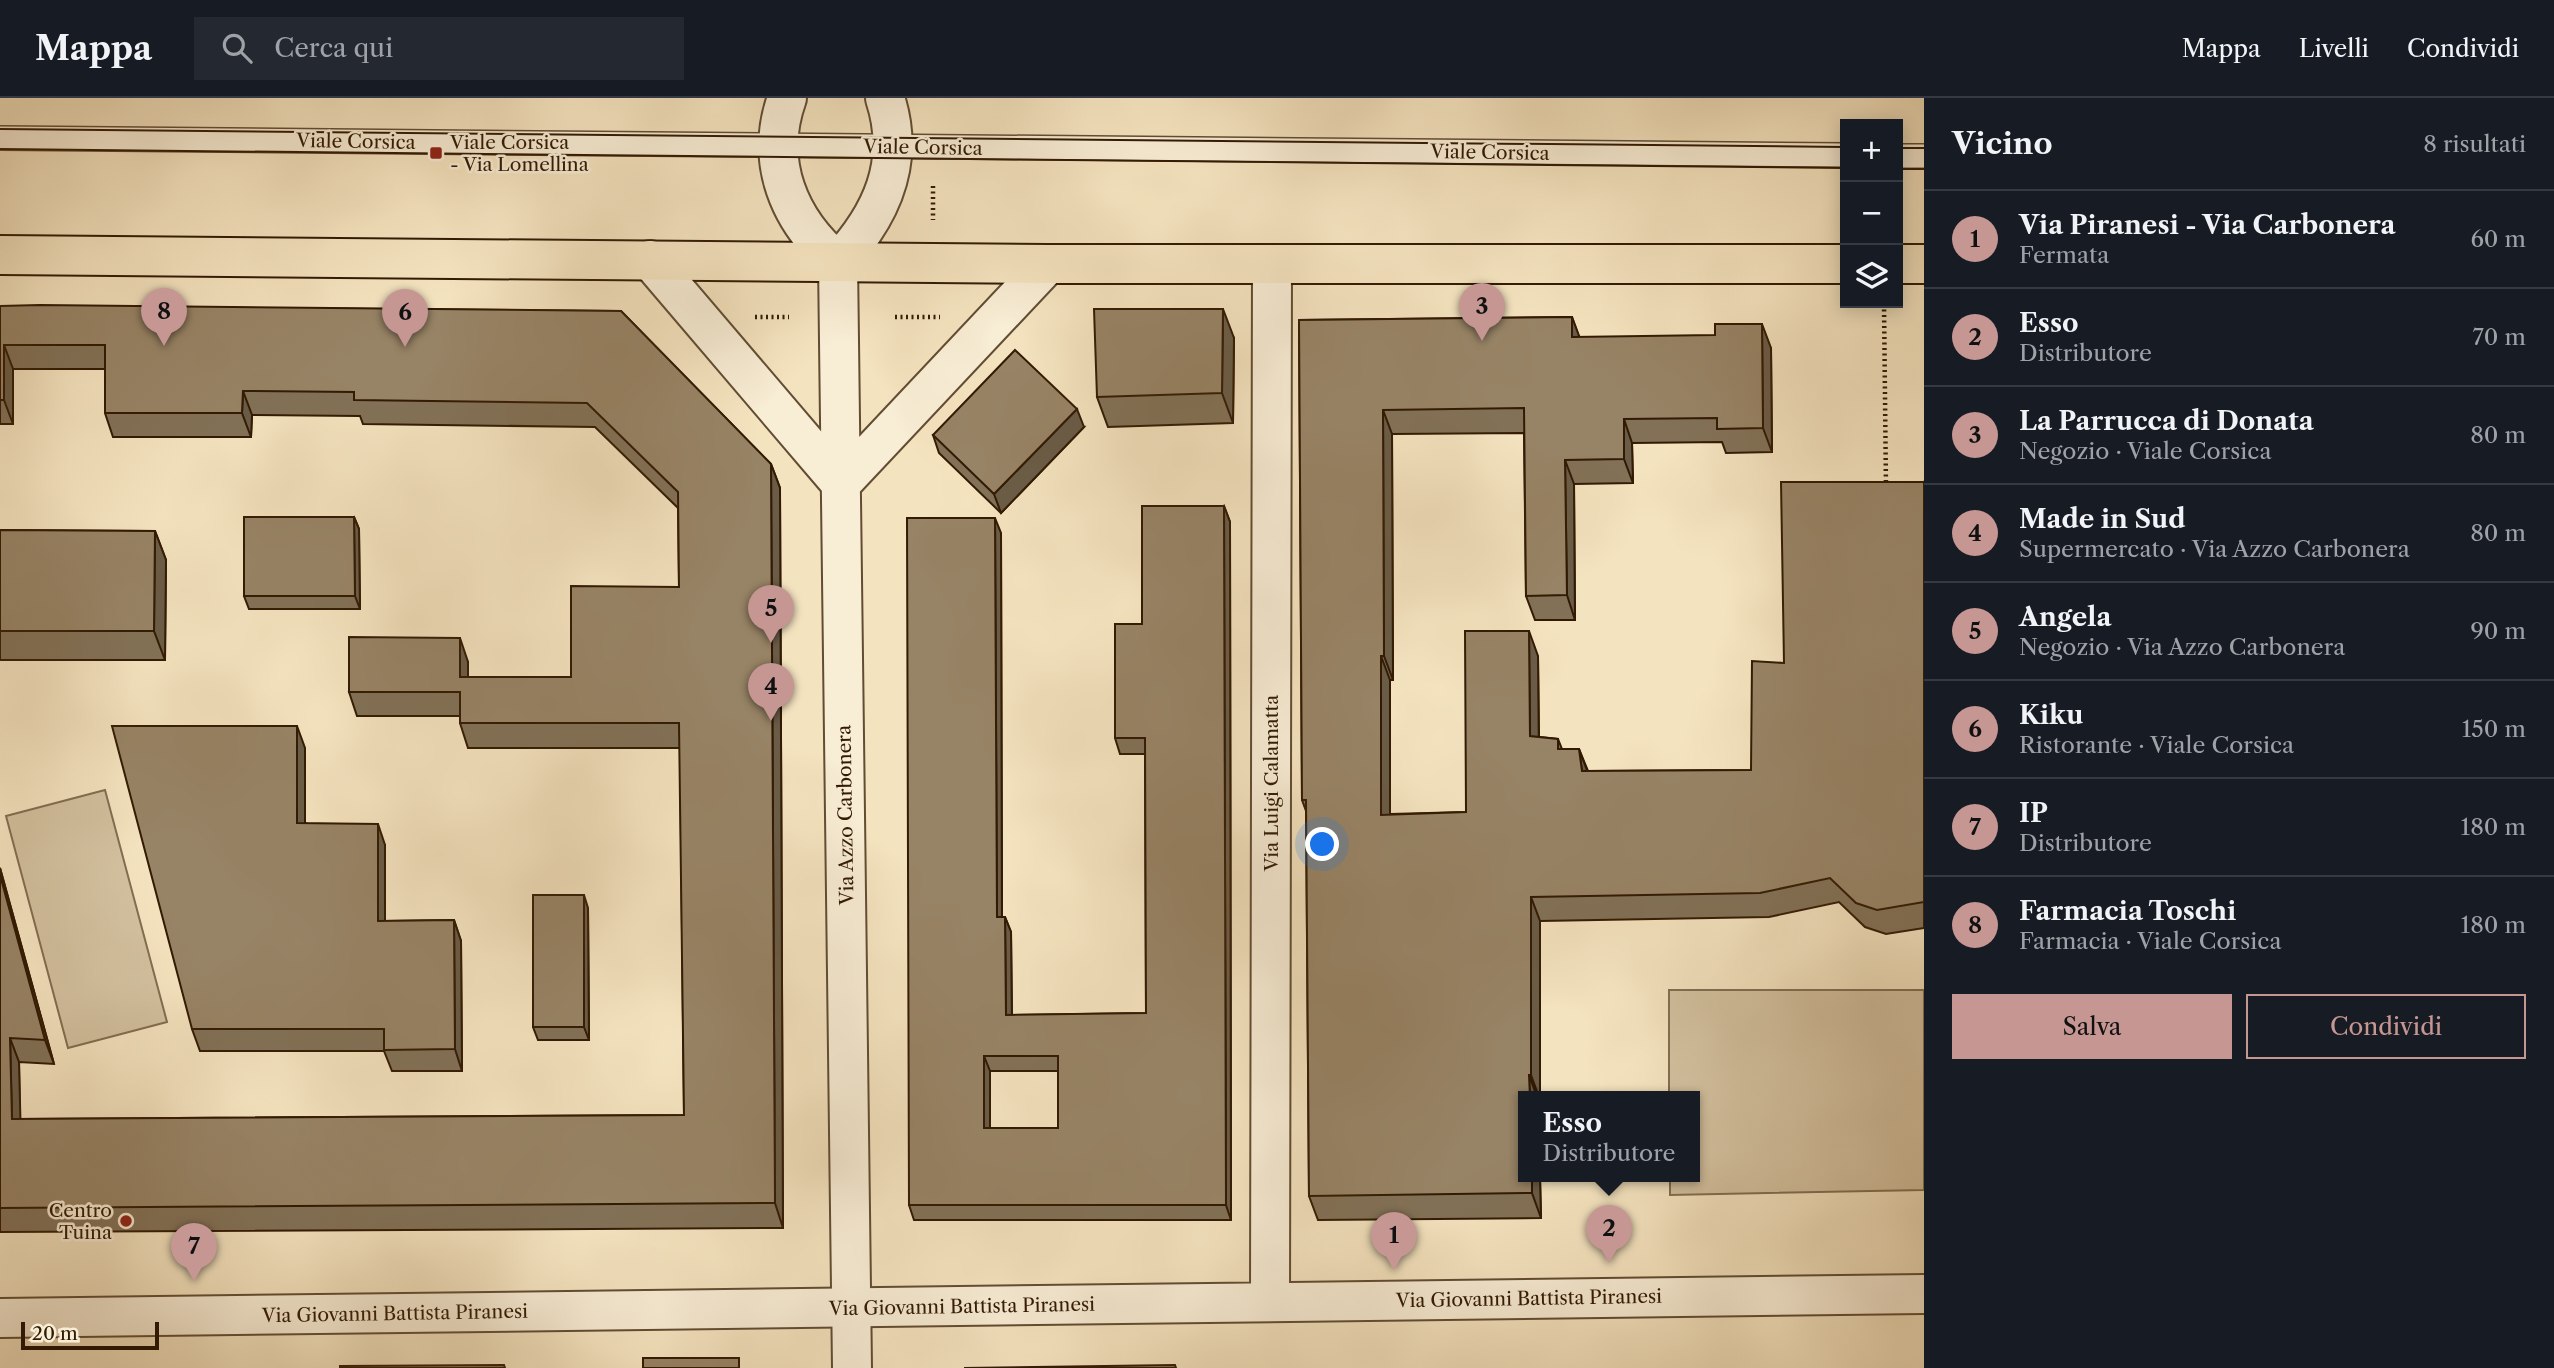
<!DOCTYPE html>
<html lang="it">
<head>
<meta charset="utf-8">
<style>
  body { margin:0; font-family:"Libre Caslon Text",serif; background:#242831; color:#f1f3f6 }
  .controls { position:absolute; right:21px; top:21px; display:grid; overflow:hidden; border-radius:0px; box-shadow:0 4px 18px #0003 }
  .controls button { width:63px; height:63px; display:grid; place-items:center; padding:0; border:0; border-bottom:2px solid #363941; background:#171b24; color:#f1f3f6; font:35px sans-serif }
  .scale { position:absolute; left:21px; bottom:18px; width:138px; box-sizing:border-box; padding-left:7px; border:4px solid #321a04; border-top:0; font-size:19px; line-height:24px; white-space:nowrap; color:#321a04; -webkit-text-stroke:5px #f8edd5; paint-order:stroke }
  .you { position:absolute; left:1323px; top:747px; width:24px; height:24px; margin:-18px; border:5px solid #fff; border-radius:50%; background:#1a73e8; box-shadow:0 0 0 10px #1a73e833 }
  .badge { display:grid; place-items:center; width:46px; height:46px; border-radius:50%; background:#c59692; color:#111; font-size:23px; font-weight:700 }
  .pin { position:absolute; translate:-50% -58px; filter:drop-shadow(0 2px 4px #0008) }
  .pin::after { content:''; position:absolute; top:37px; width:24px; height:21px; background:inherit; clip-path:polygon(0 0,100% 0,50% 100%) }
  .popup { position:absolute; left:1518px; top:993px; width:182px; height:91px; box-sizing:border-box; display:grid; place-content:center; border-radius:0px; background:#171b24; filter:drop-shadow(0 2px 5px #0005); font-size:23px; white-space:nowrap; color:#9ea1a6 }
  .popup b { font-size:26px; color:#f1f3f6 }
  .popup::after { content:''; position:absolute; left:50%; top:100%; margin-left:-14px; border:14px solid transparent; border-top-color:#171b24 }
  .list { margin:0; padding:0; list-style:none }
  h2 { display:flex; justify-content:space-between; align-items:center; height:91px; margin:0; padding:0 28px; font-size:30px }
  h2 small { font-size:23px; font-weight:400; color:#9ea1a6 }
  .list li { display:grid; grid-template-columns:46px 1fr auto; gap:21px; align-items:center; box-sizing:border-box; height:98px; padding:0 28px; border-top:2px solid #363941 }
  .list b { display:block; font-size:26px; white-space:nowrap }
  .list p { margin:0; font-size:23px; white-space:nowrap; color:#9ea1a6 }
  .list em { font-size:23px; font-style:normal; color:#9ea1a6 }
  .actions { display:flex; gap:14px; padding:21px 28px }
  .actions a { flex:1; padding:16px 0; border:2px solid #c59692; border-radius:0px; text-align:center; font-size:24px; color:#c59692 }
  .actions .main { background:#c59692; color:#111 }
  .icon { flex:none; width:38px; height:38px; fill:none; stroke:currentColor; stroke-width:2; stroke-linecap:round; stroke-linejoin:round }
  .map { position:relative; flex:none; width:1924px; height:1270px; overflow:hidden }
  header { display:flex; align-items:center; gap:42px; box-sizing:border-box; height:98px; padding:0 35px; background:#171b24; border-bottom:2px solid #363941 }
  header strong { font-size:33px }
  nav { display:flex; gap:38px; margin-inline-start:auto; font-size:24px }
  .search { width:490px; height:63px; background:#242831; display:flex; align-items:center; gap:18px; box-sizing:border-box; padding:0 24px; border-radius:0px; color:#9ea1a6; font-size:26px }
  main { display:flex }
  aside { flex:1; background:#171b24 }
  .map>svg:first-child { display:block }
  .pitch { fill:#d3c19f; stroke:#826e52; stroke-width:2 }
  .lines { fill:none; stroke-linecap:round; stroke-linejoin:round }
  .service-casing { stroke:#624c33; stroke-width:26 }
  .minor-casing { stroke:#624c33; stroke-width:42 }
  .tertiary-casing { stroke:#624c33; stroke-width:42 }
  .primary-casing { stroke:#321a04; stroke-width:42 }
  .path { stroke:#321a04; stroke-width:4.5; stroke-dasharray:2 3.5; stroke-linecap:butt }
  .service { stroke:#f8edd5; stroke-width:23 }
  .minor { stroke:#f8edd5; stroke-width:38 }
  .tertiary { stroke:#f8edd5; stroke-width:38 }
  .primary { stroke:#f4e3bf; stroke-width:38 }
  .tram { stroke:#321a04; stroke-width:2 }
  .wall { fill:#827157; stroke:#321a04; stroke-width:2; fill-rule:evenodd }
  .shaded-wall { fill:#6a5c47; stroke:#321a04; stroke-width:2 }
  .building { fill:#978365; stroke:#321a04; stroke-width:2; fill-rule:evenodd }
  .poi-dot { fill:#8f2418; stroke:#f8edd5; stroke-width:2.5 }
  .labels { text-anchor:middle; stroke-width:5; stroke-linejoin:round; paint-order:stroke }
  .street-label { font-size:19px; fill:#321a04; stroke:#f8edd5 }
  .poi-label { font-size:19px; fill:#321a04; stroke:#f8edd5; text-anchor:start }
</style>
</head>
<body>
<header>
<strong>Mappa</strong>
<div class="search"><svg class="icon" aria-label="search" viewBox="0 0 24 24"><circle cx="10" cy="10" r="6"/><path d="M15 15l6 6"/></svg>Cerca qui</div>
<nav><a>Mappa</a><a>Livelli</a><a>Condividi</a></nav>
</header>
<main>
<div class="map">
<svg width="1924" height="1270" viewBox="0 0 1924 1270">
  <rect width="100%" height="100%" fill="#f4e3bf"/>
  <filter id="stains"><feTurbulence type="fractalNoise" baseFrequency=".00286" numOctaves="4"/><feColorMatrix values="0 0 0 0 .2 0 0 0 0 .09 0 0 0 0 .02 0 0 0 .5 -.17"/></filter>
  <radialGradient id="worn" r=".72"><stop offset=".6" stop-color="#630" stop-opacity="0"/><stop offset="1" stop-color="#630" stop-opacity=".3"/></radialGradient>
  <path class="pitch" d="M 105,692 L 167,924 L 68,950 L 6,718 Z
    M 1669,892 L 1924,892 L 1924,1092 L 1670,1097 L 1670,1079 L 1695,1079 L 1695,999 L 1669,999 Z"/>
  <g class="lines">
    <defs>
      <path id="service" d="M 0,40 L 1845,57
        M 1898,58 L 1924,58"/>
      <path id="minor" d="M 1270,1204 L 1272,166
        M 0,1220 L 1924,1196"/>
      <path id="tertiary" d="M 787,0 C 764,64 789,123 838,164
        M 650,162 L 841,386
        M 838,164 L 852,1270
        M 838,164 C 882,117 906,64 885,0
        M 841,386 L 1048,166"/>
      <path id="primary" d="M 0,157 L 1048,166 L 1845,166
        M 1898,166 L 1924,166"/>
    </defs>
    <use href="#service" class="service-casing"/>
    <use href="#minor" class="minor-casing"/>
    <use href="#tertiary" class="tertiary-casing"/>
    <use href="#primary" class="primary-casing"/>
    <path class="path" d="M 933,88 L 933,122
      M 1884,206 L 1886,390
      M 755,219 L 789,219
      M 895,219 L 940,219"/>
    <use href="#service" class="service"/>
    <use href="#minor" class="minor"/>
    <use href="#tertiary" class="tertiary"/>
    <use href="#primary" class="primary"/>
    <path class="tram" d="M 0,31 L 1845,49
      M 1898,50 L 1924,50
      M 0,51 L 1845,70
      M 1898,71 L 1924,71"/>
  </g>
  <path class="wall" d="M 0,208 L 621,213 L 771,366 L 780,390 L 783,1130 L 0,1134 L 0,770 L 54,966 L 19,964 L 20,1021 L 684,1017 L 680,650 L 468,650 L 460,625 L 460,618 L 357,618 L 349,594 L 468,564 L 468,579 L 571,579 L 679,489 L 678,410 L 595,329 L 363,326 L 360,318 L 252,317 L 251,339 L 113,339 L 105,315 L 105,271 L 13,271 L 13,326 L 0,326 Z
    M 1572,219 L 1579,239 L 1771,250 L 1772,354 L 1726,355 L 1722,344 L 1632,345 L 1633,385 L 1574,386 L 1575,522 L 1535,522 L 1526,498 L 1524,335 L 1392,336 L 1393,582 L 1390,582 L 1390,716 L 1466,714 L 1538,558 L 1539,639 L 1558,641 L 1562,651 L 1579,651 L 1588,673 L 1751,672 L 1784,565 L 1924,384 L 1924,830 L 1886,836 L 1865,829 L 1839,804 L 1769,819 L 1540,823 L 1540,999 L 1523,999 L 1523,1079 L 1540,1079 L 1541,1120 L 1318,1122 L 1309,1098 L 1306,713 L 1302,702 L 1299,222 Z
    M 1234,240 L 1233,325 L 1108,329 L 1097,299 Z
    M 1084,329 L 1001,415 L 939,355 L 933,337 Z
    M 1224,408 L 1230,424 L 1231,1122 L 914,1122 L 909,1107 L 1001,435 L 1002,819 L 1005,819 L 1011,834 L 1012,917 L 1146,915 L 1145,656 L 1120,656 L 1115,640 L 1142,526 ZM 990,973 L 1058,973 L 1058,1030 L 990,1030 Z
    M 354,419 L 359,431 L 360,511 L 249,511 L 244,498 Z
    M 0,432 L 155,433 L 166,462 L 165,562 L 0,562 Z
    M 305,650 L 305,725 L 385,747 L 385,823 L 454,822 L 461,843 L 462,973 L 392,973 L 384,953 L 200,953 L 192,931 Z
    M 588,810 L 589,942 L 538,942 L 533,929 Z"/>
  <path class="shaded-wall" d="M 1223,211 L 1234,240 L 1233,325 L 1222,295 Z
    M 1572,219 L 1581,243 L 1572,239 Z
    M 1762,226 L 1771,250 L 1772,354 L 1763,330 Z
    M 4,247 L 13,271 L 13,326 L 4,302 Z
    M 243,293 L 252,317 L 251,339 L 242,315 Z
    M 1077,311 L 1084,329 L 1001,415 L 994,396 Z
    M 1383,312 L 1392,336 L 1393,582 L 1384,558 Z
    M 1624,321 L 1632,345 L 1633,385 L 1624,361 Z
    M 1565,362 L 1574,386 L 1575,522 L 1567,497 Z
    M 771,366 L 780,390 L 783,1130 L 775,1105 Z
    M 1224,408 L 1230,424 L 1231,1122 L 1226,1107 Z
    M 354,419 L 359,431 L 360,511 L 355,498 Z
    M 995,420 L 1001,435 L 1002,834 L 997,819 Z
    M 155,433 L 166,462 L 165,562 L 154,533 Z
    M 1529,533 L 1538,558 L 1539,662 L 1530,638 Z
    M 460,540 L 468,564 L 468,604 L 460,579 Z
    M 1381,558 L 1390,582 L 1390,741 L 1381,717 Z
    M 297,628 L 305,650 L 305,746 L 297,725 Z
    M 1579,651 L 1588,675 L 1582,673 Z
    M 378,726 L 385,747 L 385,844 L 378,823 Z
    M 0,770 L 54,966 L 45,942 L 0,777 Z
    M 584,797 L 588,810 L 589,942 L 584,929 Z
    M 1531,799 L 1540,823 L 1540,999 L 1539,999 L 1531,977 Z
    M 1005,819 L 1011,834 L 1012,932 L 1006,917 Z
    M 454,822 L 461,843 L 462,973 L 455,951 Z
    M 10,940 L 19,964 L 21,1045 L 12,1021 Z
    M 984,958 L 990,973 L 990,1045 L 984,1030 Z
    M 1529,977 L 1537,999 L 1530,999 Z
    M 1532,1079 L 1540,1079 L 1541,1120 L 1532,1095 Z"/>
  <path class="building" d="M 40,207 L 621,213 L 771,366 L 775,1105 L 0,1110 L 0,777 L 45,942 L 10,940 L 12,1021 L 684,1017 L 679,625 L 460,625 L 460,594 L 349,594 L 349,539 L 460,540 L 460,579 L 571,579 L 571,488 L 679,489 L 678,394 L 587,305 L 354,302 L 354,294 L 243,293 L 242,315 L 105,315 L 105,247 L 4,247 L 4,302 L 0,302 L 0,208 Z
    M 1094,211 L 1223,211 L 1222,295 L 1097,299 Z
    M 1572,219 L 1572,239 L 1715,237 L 1715,226 L 1762,226 L 1763,330 L 1717,331 L 1717,320 L 1624,321 L 1624,361 L 1565,362 L 1567,497 L 1526,498 L 1524,310 L 1383,312 L 1384,558 L 1381,558 L 1381,717 L 1466,714 L 1465,533 L 1529,533 L 1530,638 L 1558,641 L 1558,651 L 1579,651 L 1582,673 L 1751,672 L 1752,563 L 1784,565 L 1781,384 L 1924,384 L 1924,804 L 1877,812 L 1856,805 L 1830,780 L 1760,795 L 1531,799 L 1531,977 L 1529,977 L 1530,999 L 1523,999 L 1523,1079 L 1532,1079 L 1532,1095 L 1309,1098 L 1306,702 L 1302,702 L 1299,222 Z
    M 1015,252 L 1077,311 L 994,396 L 933,337 Z
    M 1142,408 L 1224,408 L 1226,1107 L 909,1107 L 907,420 L 995,420 L 997,819 L 1005,819 L 1006,917 L 1146,915 L 1145,640 L 1115,640 L 1115,526 L 1142,526 ZM 984,958 L 1058,958 L 1058,1030 L 984,1030 Z
    M 244,419 L 354,419 L 355,498 L 244,498 Z
    M 0,432 L 155,433 L 154,533 L 0,533 Z
    M 112,628 L 297,628 L 297,725 L 378,726 L 378,823 L 454,822 L 455,951 L 384,952 L 384,931 L 192,931 Z
    M 533,797 L 584,797 L 584,929 L 533,929 Z
    M 643,1260 L 739,1260 L 739,1270 L 643,1270 Z
    M 504,1267 L 505,1270 L 340,1270 L 340,1268 Z
    M 1175,1267 L 1176,1270 L 964,1270 Z"/>
  <g class="poi-dot">
    <rect x="429" y="48" width="14" height="14" rx="3.5"/>
    <circle cx="126" cy="1123" r="7"/>
  </g>
  <g class="labels">
    <g class="street-label">
      <text transform="translate(356 43) rotate(1)" y="7">Viale Corsica</text>
      <text transform="translate(923 49) rotate(1)" y="7">Viale Corsica</text>
      <text transform="translate(1490 54) rotate(1)" y="7">Viale Corsica</text>
      <text transform="translate(1271 685) rotate(-90)" y="7">Via Luigi Calamatta</text>
      <text transform="translate(845 717) rotate(-91)" y="7">Via Azzo Carbonera</text>
      <text transform="translate(1529 1200) rotate(-1)" y="7">Via Giovanni Battista Piranesi</text>
      <text transform="translate(962 1208) rotate(-1)" y="7">Via Giovanni Battista Piranesi</text>
      <text transform="translate(395 1215) rotate(-1)" y="7">Via Giovanni Battista Piranesi</text>
    </g>
    <g class="poi-label">
      <text x="450" y="51">Viale Corsica<tspan x="450" dy="22">- Via Lomellina</tspan></text>
      <text x="112" y="1119" text-anchor="end">Centro<tspan x="112" dy="22">Tuina</tspan></text>
    </g>
  </g>
  <rect width="100%" height="100%" filter="url(#stains)"/>
  <rect width="100%" height="100%" fill="url(#worn)"/>
</svg>
<div class="controls">
<button>+</button>
<button>−</button>
<button><svg class="icon" aria-label="layers" viewBox="0 0 24 24"><path d="M12 4l9 5-9 5-9-5zM3 14l9 5 9-5"/></svg></button>
</div>
<div class="scale">20 m</div>
<div class="you"></div>
<div class="pin badge" style="left:1394px;top:1172px">1</div>
<div class="pin badge" style="left:1609px;top:1165px">2</div>
<div class="popup"><b>Esso</b>Distributore</div>
<div class="pin badge" style="left:1482px;top:243px">3</div>
<div class="pin badge" style="left:771px;top:623px">4</div>
<div class="pin badge" style="left:771px;top:545px">5</div>
<div class="pin badge" style="left:405px;top:249px">6</div>
<div class="pin badge" style="left:194px;top:1183px">7</div>
<div class="pin badge" style="left:164px;top:248px">8</div>
</div>
<aside>
<h2>Vicino<small>8 risultati</small></h2>
<ul class="list">
<li><span class="badge">1</span><div><b>Via Piranesi - Via Carbonera</b><p>Fermata</p></div><em>60 m</em></li>
<li><span class="badge">2</span><div><b>Esso</b><p>Distributore</p></div><em>70 m</em></li>
<li><span class="badge">3</span><div><b>La Parrucca di Donata</b><p>Negozio · Viale Corsica</p></div><em>80 m</em></li>
<li><span class="badge">4</span><div><b>Made in Sud</b><p>Supermercato · Via Azzo Carbonera</p></div><em>80 m</em></li>
<li><span class="badge">5</span><div><b>Angela</b><p>Negozio · Via Azzo Carbonera</p></div><em>90 m</em></li>
<li><span class="badge">6</span><div><b>Kiku</b><p>Ristorante · Viale Corsica</p></div><em>150 m</em></li>
<li><span class="badge">7</span><div><b>IP</b><p>Distributore</p></div><em>180 m</em></li>
<li><span class="badge">8</span><div><b>Farmacia Toschi</b><p>Farmacia · Viale Corsica</p></div><em>180 m</em></li>
</ul>
<div class="actions"><a class="main">Salva</a><a>Condividi</a></div>
</aside>
</main>
</body>
</html>
